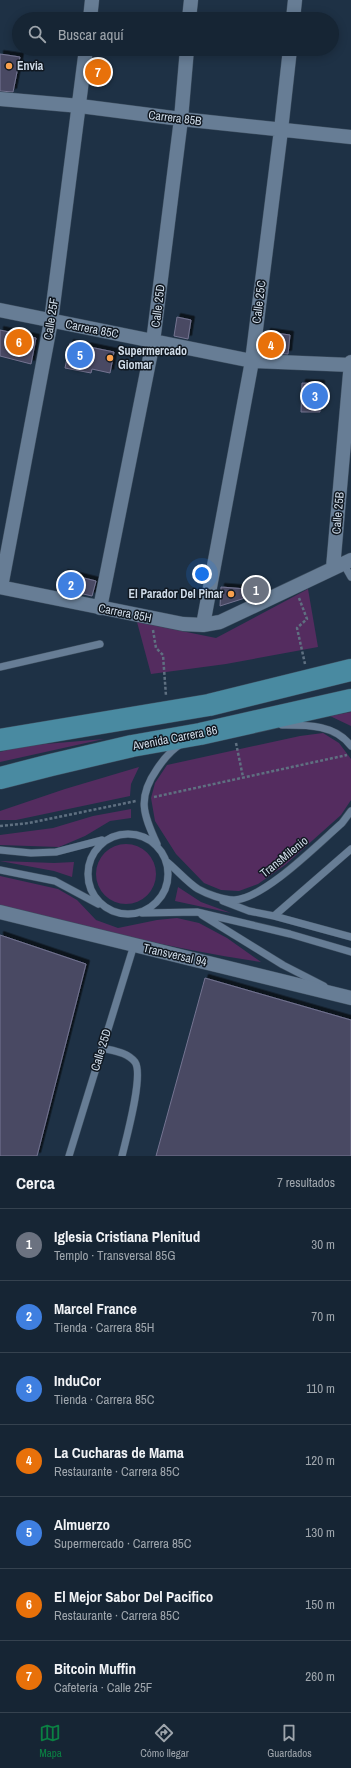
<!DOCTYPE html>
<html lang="es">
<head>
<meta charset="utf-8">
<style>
  body { margin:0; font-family:"Archivo Narrow",sans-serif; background:#233140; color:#f1f3f6 }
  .you { position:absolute; left:202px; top:574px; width:14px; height:14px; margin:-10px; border:3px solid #fff; border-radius:50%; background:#1a73e8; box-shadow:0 0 0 6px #1a73e833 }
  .badge { display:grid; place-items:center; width:26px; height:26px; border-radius:50%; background:#0b8043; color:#fff; font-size:13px; font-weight:700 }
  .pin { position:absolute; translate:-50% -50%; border:2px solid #fff; box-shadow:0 1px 4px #0006 }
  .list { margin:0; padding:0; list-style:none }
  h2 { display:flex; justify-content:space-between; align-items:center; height:52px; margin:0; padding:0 16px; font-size:17px }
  h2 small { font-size:13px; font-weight:400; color:#9ea5ac }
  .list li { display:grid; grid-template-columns:26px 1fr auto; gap:12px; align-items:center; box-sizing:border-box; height:72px; padding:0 16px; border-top:1px solid #35424f }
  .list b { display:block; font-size:15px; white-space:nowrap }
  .list p { margin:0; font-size:13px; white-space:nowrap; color:#9ea5ac }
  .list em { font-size:13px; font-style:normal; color:#9ea5ac }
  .icon { flex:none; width:22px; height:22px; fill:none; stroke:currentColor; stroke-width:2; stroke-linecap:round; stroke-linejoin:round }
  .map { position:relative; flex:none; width:351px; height:1156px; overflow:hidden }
  .search { position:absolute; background:#162534; box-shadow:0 2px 10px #0003; left:12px; right:12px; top:12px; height:44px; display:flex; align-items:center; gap:10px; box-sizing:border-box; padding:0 14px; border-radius:22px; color:#9ea5ac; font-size:15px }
  .sheet { height:556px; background:#162534 }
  nav { display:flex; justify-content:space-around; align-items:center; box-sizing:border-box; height:56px; border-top:1px solid #35424f; background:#162534; font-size:11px; color:#9ea5ac }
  nav a { display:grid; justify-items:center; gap:2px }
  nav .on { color:#0b8043 }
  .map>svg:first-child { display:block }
  .green { fill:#542c5f }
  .building { fill:#494964; stroke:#747491; filter:url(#shadow) }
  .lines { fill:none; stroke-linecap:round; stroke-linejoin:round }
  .service-casing { stroke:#3e4f60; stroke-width:8 }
  .minor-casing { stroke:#3e4f60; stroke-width:15 }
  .primary-casing { stroke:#3e4f60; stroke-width:23 }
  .path { stroke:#5f7081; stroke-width:2.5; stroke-dasharray:3 2; stroke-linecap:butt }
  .service { stroke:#677d95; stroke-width:7 }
  .minor { stroke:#677d95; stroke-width:14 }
  .primary { stroke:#498aa1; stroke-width:22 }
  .poi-dot { fill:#f9a04d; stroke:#101821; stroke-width:1.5 }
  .labels { text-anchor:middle; stroke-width:3; stroke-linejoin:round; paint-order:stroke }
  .poi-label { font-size:12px; font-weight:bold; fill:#cfdbe8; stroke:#101821; text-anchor:start }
  .street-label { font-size:12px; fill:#cfdbe8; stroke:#101821 }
</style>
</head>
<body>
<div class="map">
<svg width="351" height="1156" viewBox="0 0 351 1156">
  <defs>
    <filter id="shadow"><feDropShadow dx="3.5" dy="-3.5" stdDeviation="0" flood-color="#0009"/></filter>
  </defs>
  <rect width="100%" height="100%" fill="#1e3145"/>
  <path class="green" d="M 308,589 L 318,647 L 226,664 L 151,674 L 137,622 L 216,638 Z
    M 351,712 L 351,726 L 330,716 Z
    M 323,733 L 339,743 L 351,759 L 351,800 L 341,815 L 285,865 L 258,884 L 239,891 L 221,890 L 204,883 L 176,854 L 155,821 L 151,798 L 155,783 L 167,765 L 300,736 Z
    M 104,739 L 0,762 L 0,752 L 22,746 Z
    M 139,767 L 131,784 L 130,796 L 16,820 L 0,820 L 0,811 L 65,789 Z
    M 131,809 L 131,818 L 110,821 L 85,836 L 59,847 L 0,845 L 0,835 L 53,828 L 93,816 Z
    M96 874a30 30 0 1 1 60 0a30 30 0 1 1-60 0Z
    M 0,861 L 54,863 L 74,862 L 72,877 L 54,871 Z
    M 0,876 L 58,889 L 77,900 L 96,920 L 118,928 L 157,920 L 177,918 L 199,923 L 227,938 L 261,962 C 172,949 86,927 0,905 Z
    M 178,887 L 201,902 L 231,913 L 175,901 Z"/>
  <path class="building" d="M 0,54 L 20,57 L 13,92 L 0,91 Z
    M 177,317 L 191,320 L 188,339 L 174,336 Z
    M 0,330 L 36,338 L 31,364 L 0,356 Z
    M 267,332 L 290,335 L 288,354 L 264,353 Z
    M 70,343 L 114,352 L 110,373 L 92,369 L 91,373 L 65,368 Z
    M 302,383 L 321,384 L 320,412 L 301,412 Z
    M 64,573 L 96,581 L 92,596 L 61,589 Z
    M 221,587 L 246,589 L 245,598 L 220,606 Z
    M 0,935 L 86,964 L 37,1156 L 0,1156 Z
    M 205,978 L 351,1020 L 351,1156 L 156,1156 Z"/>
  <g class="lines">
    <defs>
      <path id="service" d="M 343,563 L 351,577
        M 0,667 L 100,644
        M 282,725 C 306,725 335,724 351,746
        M88 874a40 40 0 1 1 80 0a40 40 0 1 1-80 0Z
        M 157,844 C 143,814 137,798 157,769 C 163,760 171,750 181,744
        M 0,850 L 31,853 L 56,852 L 102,840
        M 166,861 C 176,869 188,883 198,889 C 207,894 223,900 234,900 C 264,899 319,843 342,823 L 351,811
        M 0,870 L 55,881 L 98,904
        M 223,901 L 249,911 L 274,916 L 351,849
        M 142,913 L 197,912 L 290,934 L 351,952
        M 202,915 L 283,965 L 324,986
        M 274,916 L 351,937
        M 102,1048 C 114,1051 127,1052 135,1062 C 144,1075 126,1139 122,1156
        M 69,1156 L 134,945"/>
      <path id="minor" d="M 90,19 L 92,0
        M 189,19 L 191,0
        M 293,19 L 295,0
        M 0,99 L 80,106 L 181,119 L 351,137
        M 0,310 L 252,361 L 351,365
        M 333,568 L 351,362
        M 0,587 L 183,624 L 203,625 L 220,622 L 351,560
        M 1,587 L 51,321 L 86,49
        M 100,608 L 153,342 L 181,119 L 187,49
        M 203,625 L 252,361 L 281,130 L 290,49
        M 0,912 L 351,998"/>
      <path id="primary" d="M 0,740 L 209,705 L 351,670
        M 0,778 L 51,765 L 132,746 L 200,734 L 351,700"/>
    </defs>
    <use href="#service" class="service-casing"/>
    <use href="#minor" class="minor-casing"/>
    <use href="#primary" class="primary-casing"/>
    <path class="path" d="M 299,598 L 307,619 L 297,628 L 305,664
      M 153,630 L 156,648 L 163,655 L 166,696
      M 236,743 L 243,777
      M 154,797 L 347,755
      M 0,826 L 29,823 L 136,801"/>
    <use href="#service" class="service"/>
    <use href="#minor" class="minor"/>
    <use href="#primary" class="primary"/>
  </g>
  <g class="poi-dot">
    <circle cx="9" cy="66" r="4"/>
    <circle cx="110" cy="358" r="4"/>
    <circle cx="231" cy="594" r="4"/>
  </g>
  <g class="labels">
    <g class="poi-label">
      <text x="17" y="70">Envia</text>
      <text x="118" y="355">Supermercado<tspan x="118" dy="14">Giomar</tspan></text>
      <text x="223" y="598" text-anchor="end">El Parador Del Pinar</text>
    </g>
    <g class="street-label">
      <text transform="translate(175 118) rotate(7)" y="4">Carrera 85B</text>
      <text transform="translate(259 302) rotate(-83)" y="4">Calle 25C</text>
      <text transform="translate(158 306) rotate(-83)" y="4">Calle 25D</text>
      <text transform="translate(51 319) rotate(-81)" y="4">Calle 25F</text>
      <text transform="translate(92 329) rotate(11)" y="4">Carrera 85C</text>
      <text transform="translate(338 513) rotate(-85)" y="4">Calle 25B</text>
      <text transform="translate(125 613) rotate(11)" y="4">Carrera 85H</text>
      <text transform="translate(175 738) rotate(-11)" y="4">Avenida Carrera 86</text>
      <text transform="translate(284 857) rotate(-39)" y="4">TransMilenio</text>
      <text transform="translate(175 955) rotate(13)" y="4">Transversal 94</text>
      <text transform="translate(101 1050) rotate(-73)" y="4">Calle 25D</text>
    </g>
  </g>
</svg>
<div class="you"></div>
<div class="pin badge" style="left:256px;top:590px;background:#6b7280">1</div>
<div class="pin badge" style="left:71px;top:585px;background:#3f7fe0">2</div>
<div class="pin badge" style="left:315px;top:396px;background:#3f7fe0">3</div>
<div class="pin badge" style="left:271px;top:345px;background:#e8710a">4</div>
<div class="pin badge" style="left:80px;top:355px;background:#3f7fe0">5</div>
<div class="pin badge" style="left:19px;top:342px;background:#e8710a">6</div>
<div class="pin badge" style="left:98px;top:72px;background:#e8710a">7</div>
<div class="search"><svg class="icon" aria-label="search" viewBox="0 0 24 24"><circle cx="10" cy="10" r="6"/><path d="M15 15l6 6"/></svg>Buscar aquí</div>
</div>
<section class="sheet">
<h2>Cerca<small>7 resultados</small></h2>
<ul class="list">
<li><span class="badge" style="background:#6b7280">1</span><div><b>Iglesia Cristiana Plenitud</b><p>Templo · Transversal 85G</p></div><em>30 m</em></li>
<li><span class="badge" style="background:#3f7fe0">2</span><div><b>Marcel France</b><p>Tienda · Carrera 85H</p></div><em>70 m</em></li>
<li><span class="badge" style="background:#3f7fe0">3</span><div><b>InduCor</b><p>Tienda · Carrera 85C</p></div><em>110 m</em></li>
<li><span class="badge" style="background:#e8710a">4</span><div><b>La Cucharas de Mama</b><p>Restaurante · Carrera 85C</p></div><em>120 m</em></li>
<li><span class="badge" style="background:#3f7fe0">5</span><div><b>Almuerzo</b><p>Supermercado · Carrera 85C</p></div><em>130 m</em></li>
<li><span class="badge" style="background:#e8710a">6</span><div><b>El Mejor Sabor Del Pacifico</b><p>Restaurante · Carrera 85C</p></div><em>150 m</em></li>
<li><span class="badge" style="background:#e8710a">7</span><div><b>Bitcoin Muffin</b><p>Cafetería · Calle 25F</p></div><em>260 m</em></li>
</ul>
</section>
<nav>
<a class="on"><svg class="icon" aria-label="map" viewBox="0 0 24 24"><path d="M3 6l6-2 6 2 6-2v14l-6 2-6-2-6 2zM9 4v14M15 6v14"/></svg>Mapa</a>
<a><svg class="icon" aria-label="directions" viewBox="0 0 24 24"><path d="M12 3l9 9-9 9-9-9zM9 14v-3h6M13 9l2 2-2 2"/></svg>Cómo llegar</a>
<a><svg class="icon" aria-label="saved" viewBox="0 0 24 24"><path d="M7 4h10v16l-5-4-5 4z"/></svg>Guardados</a>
</nav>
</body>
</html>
